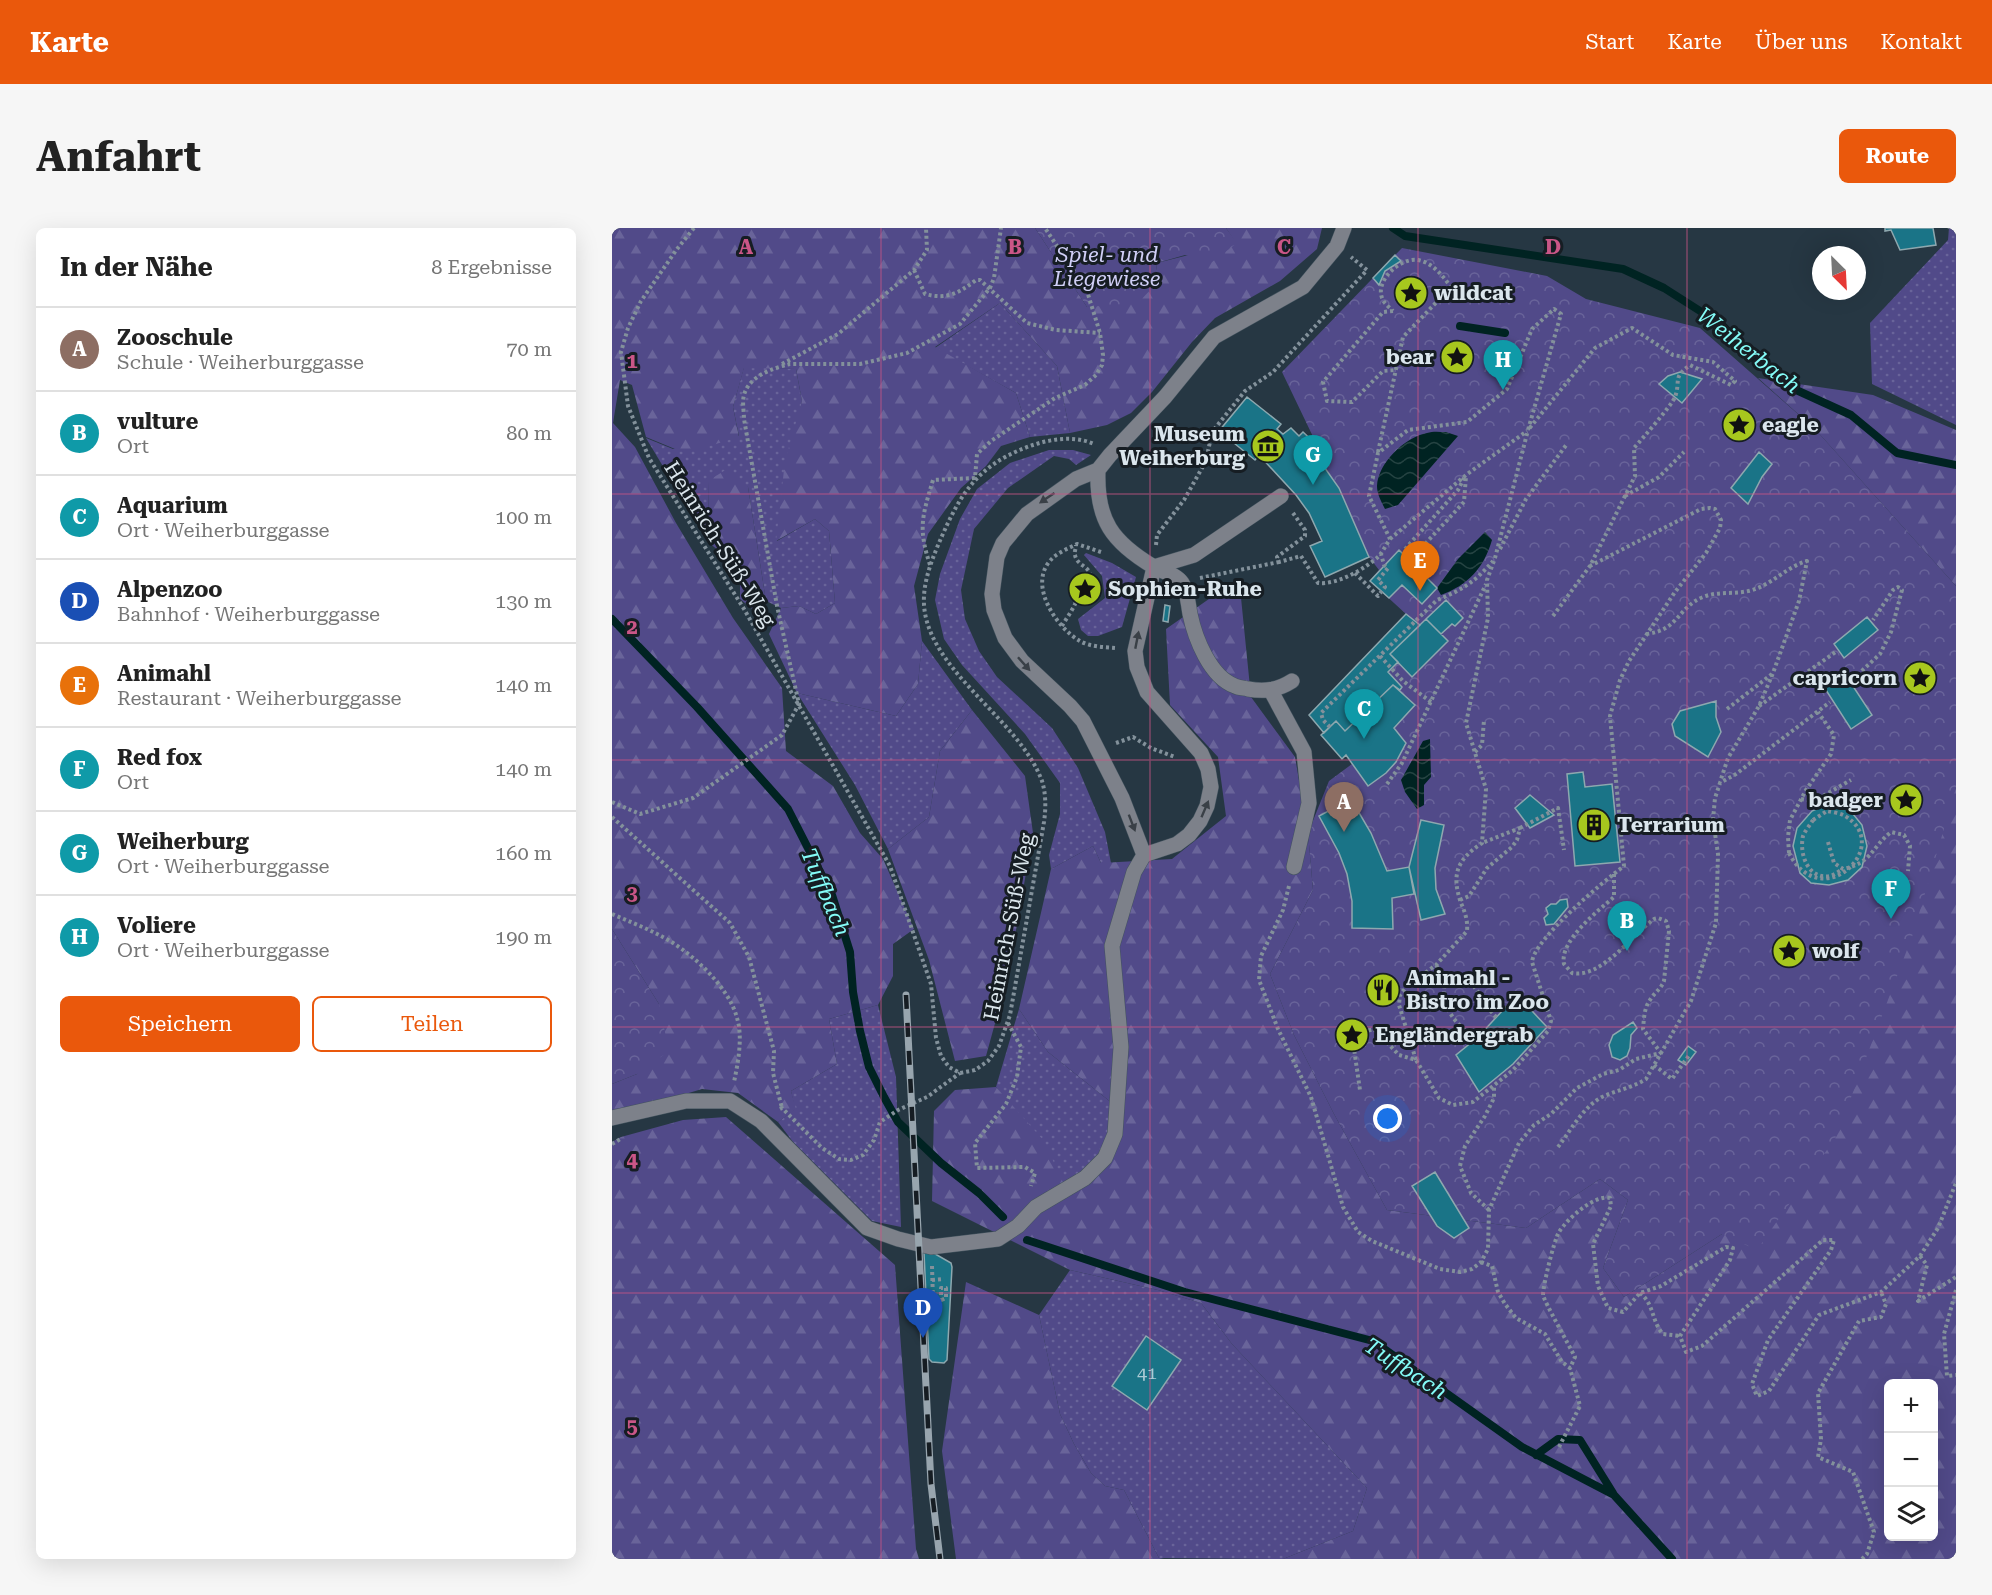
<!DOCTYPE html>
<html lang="de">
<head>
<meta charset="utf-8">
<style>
  body { margin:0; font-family:"Roboto Serif",serif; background:#f6f6f6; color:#222 }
  .controls { position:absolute; right:18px; bottom:18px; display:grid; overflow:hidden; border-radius:9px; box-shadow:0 6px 24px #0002 }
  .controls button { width:54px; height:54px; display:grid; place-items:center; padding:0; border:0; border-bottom:2px solid #e0e0e0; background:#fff; color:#222; font:30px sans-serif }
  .compass { position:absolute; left:1200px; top:18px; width:54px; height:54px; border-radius:50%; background:#fff; box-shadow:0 6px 24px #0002; rotate:156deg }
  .you { position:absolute; left:776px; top:891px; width:21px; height:21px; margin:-15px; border:4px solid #fff; border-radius:50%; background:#1a73e8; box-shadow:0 0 0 9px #1a73e833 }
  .badge { display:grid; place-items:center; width:39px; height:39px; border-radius:50%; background:#ea580c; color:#fff; font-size:20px; font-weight:700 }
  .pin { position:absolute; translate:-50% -50px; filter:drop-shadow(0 2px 3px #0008) }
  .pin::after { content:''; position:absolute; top:32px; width:21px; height:18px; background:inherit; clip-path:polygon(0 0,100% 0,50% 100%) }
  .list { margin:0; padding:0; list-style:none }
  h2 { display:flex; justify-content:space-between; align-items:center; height:78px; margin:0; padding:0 24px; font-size:26px }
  h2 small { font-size:20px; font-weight:400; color:#767676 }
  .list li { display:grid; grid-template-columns:39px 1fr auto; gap:18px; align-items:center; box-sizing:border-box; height:84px; padding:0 24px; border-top:2px solid #e0e0e0 }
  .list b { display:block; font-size:22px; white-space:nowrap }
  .list p { margin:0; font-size:20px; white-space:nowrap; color:#767676 }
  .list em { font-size:20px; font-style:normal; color:#767676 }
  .actions { display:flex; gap:12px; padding:18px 24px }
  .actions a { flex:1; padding:14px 0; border:2px solid #ea580c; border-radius:9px; text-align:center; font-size:21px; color:#ea580c }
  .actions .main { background:#ea580c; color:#fff }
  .icon { flex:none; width:33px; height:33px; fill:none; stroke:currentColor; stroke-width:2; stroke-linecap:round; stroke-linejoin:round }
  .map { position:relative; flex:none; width:1344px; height:1331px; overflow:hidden; border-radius:9px }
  header { display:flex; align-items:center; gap:36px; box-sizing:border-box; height:84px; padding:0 30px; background:#ea580c; color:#fff }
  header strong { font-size:28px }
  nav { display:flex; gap:33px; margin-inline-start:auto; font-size:21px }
  .intro { display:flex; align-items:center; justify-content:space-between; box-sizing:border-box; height:144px; padding:0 36px }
  h1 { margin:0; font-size:42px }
  .button { padding:15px 27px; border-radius:9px; background:#ea580c; color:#fff; font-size:21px; font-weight:700 }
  main { display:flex; gap:36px; padding:0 36px }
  aside { flex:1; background:#fff; border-radius:9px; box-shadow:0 6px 24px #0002 }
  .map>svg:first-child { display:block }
  .grass { fill:url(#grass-dots) }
  .forest { fill:url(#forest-firs); fill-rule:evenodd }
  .park { fill:url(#park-crowns) }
  .water { fill:url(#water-waves) }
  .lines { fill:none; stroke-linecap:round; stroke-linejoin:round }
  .stream { stroke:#002322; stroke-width:8 }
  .building { fill:#1a7487; stroke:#8ea8af; stroke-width:1.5 }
  .minor-casing { stroke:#43535e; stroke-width:16 }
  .path { stroke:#83919b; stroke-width:4; stroke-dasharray:3 3; stroke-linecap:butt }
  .minor { stroke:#7d818a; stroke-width:15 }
  .rail-casing { stroke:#98a5ae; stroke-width:7 }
  .rail { stroke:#161d23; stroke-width:4.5; stroke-dasharray:14; stroke-linecap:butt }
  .path-bridge { stroke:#83919b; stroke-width:4; stroke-dasharray:3 3; stroke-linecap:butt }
  .oneway { fill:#3a4047 }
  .grid { fill:none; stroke:#ca5687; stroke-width:1.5; stroke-opacity:0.55 }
  .labels { text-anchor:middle; stroke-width:6; stroke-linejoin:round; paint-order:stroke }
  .number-label { font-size:18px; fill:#abcad4 }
  .park-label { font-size:21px; font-style:italic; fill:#d0cff6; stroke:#161d23 }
  .poi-label { font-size:21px; font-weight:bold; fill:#dbe6ed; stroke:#161d23; text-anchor:start }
  .street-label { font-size:21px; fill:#dbe6ed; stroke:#161d23 }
  .water-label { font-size:22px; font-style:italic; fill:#84fbf7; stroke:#161d23 }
  .grid-label { font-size:20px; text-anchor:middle; font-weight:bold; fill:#ca5687; stroke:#161d23; stroke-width:6; stroke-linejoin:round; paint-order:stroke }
</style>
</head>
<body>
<header>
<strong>Karte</strong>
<nav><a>Start</a><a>Karte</a><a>Über uns</a><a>Kontakt</a></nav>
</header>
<div class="intro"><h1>Anfahrt</h1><a class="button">Route</a></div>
<main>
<aside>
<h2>In der Nähe<small>8 Ergebnisse</small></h2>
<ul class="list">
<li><span class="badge" style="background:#8d6e63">A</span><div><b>Zooschule</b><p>Schule · Weiherburggasse</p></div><em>70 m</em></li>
<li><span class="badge" style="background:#0f9aa8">B</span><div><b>vulture</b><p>Ort</p></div><em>80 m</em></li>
<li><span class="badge" style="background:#0f9aa8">C</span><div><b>Aquarium</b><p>Ort · Weiherburggasse</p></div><em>100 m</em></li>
<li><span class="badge" style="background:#1a4fb4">D</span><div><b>Alpenzoo</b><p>Bahnhof · Weiherburggasse</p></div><em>130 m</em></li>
<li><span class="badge" style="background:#e8710a">E</span><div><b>Animahl</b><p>Restaurant · Weiherburggasse</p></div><em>140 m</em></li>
<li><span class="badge" style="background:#0f9aa8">F</span><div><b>Red fox</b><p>Ort</p></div><em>140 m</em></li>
<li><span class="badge" style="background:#0f9aa8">G</span><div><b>Weiherburg</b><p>Ort · Weiherburggasse</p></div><em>160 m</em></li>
<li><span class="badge" style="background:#0f9aa8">H</span><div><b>Voliere</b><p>Ort · Weiherburggasse</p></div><em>190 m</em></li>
</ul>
<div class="actions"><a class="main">Speichern</a><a>Teilen</a></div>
</aside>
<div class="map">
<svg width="1344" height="1331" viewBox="0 0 1344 1331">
  <defs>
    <pattern id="grass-dots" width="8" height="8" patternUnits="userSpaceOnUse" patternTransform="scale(1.5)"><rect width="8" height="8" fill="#514a89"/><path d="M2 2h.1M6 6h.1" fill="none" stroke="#69649a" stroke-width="1.8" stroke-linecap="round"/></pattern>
    <pattern id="forest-firs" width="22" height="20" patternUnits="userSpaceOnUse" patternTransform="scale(1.5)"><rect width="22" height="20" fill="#514a89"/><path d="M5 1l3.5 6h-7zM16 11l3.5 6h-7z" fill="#69649a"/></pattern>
    <pattern id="park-crowns" width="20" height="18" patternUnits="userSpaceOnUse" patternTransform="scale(1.5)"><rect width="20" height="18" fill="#514a89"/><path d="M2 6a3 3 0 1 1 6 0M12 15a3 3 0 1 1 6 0" fill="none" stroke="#69649a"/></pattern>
    <pattern id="water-waves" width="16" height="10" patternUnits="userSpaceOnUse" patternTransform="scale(1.5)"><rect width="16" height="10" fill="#002322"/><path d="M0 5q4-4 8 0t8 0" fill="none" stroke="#254342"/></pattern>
  </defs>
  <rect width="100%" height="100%" fill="#263743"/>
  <path class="grass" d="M 1337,0 L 1344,0 L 1344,197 L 1260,156 L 1258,95 L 1336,12 Z
    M 388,75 L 445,138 L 458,205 L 418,209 L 404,165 L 323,120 Z
    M 132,139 L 184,141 L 190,173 L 165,313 L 203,291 L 217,303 L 223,375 L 204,386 L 187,378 L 169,380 L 154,373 L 136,259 L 96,253 L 97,315 L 34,210 L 61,221 L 127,208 L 121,179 Z
    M 437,222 L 461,222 L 479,227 L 464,237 L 457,231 L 442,228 L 396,260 L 362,301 L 349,362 L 353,391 L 367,423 L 385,449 L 440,500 L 466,540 L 493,604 L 499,635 L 489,635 L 481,618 L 439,641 L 437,627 L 448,586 L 448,555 L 413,506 L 350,437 L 332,411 L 323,372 L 328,346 L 348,291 L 365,261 L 398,235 Z
    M 474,325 L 500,335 L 524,349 L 510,399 L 486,408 L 476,408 L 469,402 L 466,391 L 493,370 L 490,348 L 472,327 Z
    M 310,413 L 360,482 L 328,523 L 317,589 L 276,621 L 243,557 L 185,465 L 284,488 L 306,456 Z
    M 266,777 L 284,849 L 289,999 L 260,993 L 181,914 L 166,894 L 183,881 L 179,863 L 225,836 L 217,791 Z
    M 407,781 L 436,824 L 505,879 L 493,930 L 454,961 L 402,882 L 384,859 Z
    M 458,1042 L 546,1062 L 589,1075 L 620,1116 L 755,1260 L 741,1303 L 671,1331 L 547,1330 L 512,1262 L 493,1258 L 479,1245 L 462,1216 L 448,1186 L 427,1087 Z"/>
  <path class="forest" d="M 0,0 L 423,0 L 475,79 L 542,58 L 545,35 L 624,15 L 614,0 L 710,0 L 705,21 L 668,53 L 603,90 L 580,114 L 540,164 L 519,185 L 495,197 L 458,205 L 445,138 L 388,75 L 323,119 L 404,165 L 418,209 L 389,218 L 374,238 L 349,260 L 316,306 L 302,358 L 310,413 L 306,456 L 284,488 L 185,465 L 157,406 L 169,380 L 187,378 L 204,386 L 223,375 L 217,303 L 203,291 L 164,313 L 173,233 L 190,173 L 184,141 L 132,140 L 121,179 L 127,209 L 84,222 L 63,221 L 34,209 L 20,157 L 8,152 L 1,195 L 23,219 L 64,295 L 121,390 L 170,460 L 174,523 L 221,558 L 248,605 L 271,631 L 302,701 L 281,716 L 281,748 L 266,777 L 217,791 L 225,836 L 179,863 L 184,881 L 166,894 L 126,865 L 90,861 L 0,888 L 0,856 L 25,846 L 47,776 L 0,701 Z
    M 1146,150 L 1261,167 L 1344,202 L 1344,358 L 1203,201 Z
    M 115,241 L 136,259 L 154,373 L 144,384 L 128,371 L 128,339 L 97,315 L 96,253 Z
    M 627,350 L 639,469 L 683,529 L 696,605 L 701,662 L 658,746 L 682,807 L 722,886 L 775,982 L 914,1000 L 988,951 L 1016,972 L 991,1040 L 1012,1069 L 1110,1006 L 1344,560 L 1344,1331 L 671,1331 L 741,1303 L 755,1260 L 620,1116 L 589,1075 L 546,1062 L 458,1042 L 320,973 L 322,883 L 343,862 L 384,859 L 432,913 L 454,961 L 493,930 L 505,879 L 436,824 L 407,781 L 439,641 L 481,618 L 489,635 L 560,631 L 614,588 L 606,529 L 558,477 L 554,401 ZM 1276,1156 L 1322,1156 L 1322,1308 L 1276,1308 Z
    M 360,482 L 413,548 L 421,605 L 396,748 L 374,828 L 343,833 L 317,732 L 276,621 L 317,589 L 328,523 Z
    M 114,889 L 283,1037 L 304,1321 L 307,1331 L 0,1331 L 0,914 L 9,909 L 71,892 Z
    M 354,1054 L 427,1087 L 448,1186 L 462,1216 L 479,1245 L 493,1258 L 512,1262 L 547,1330 L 552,1331 L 344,1331 L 330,1223 Z"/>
  <path class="park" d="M 423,0 L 614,0 L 625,15 L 600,34 L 573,27 L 545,35 L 542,58 L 526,75 L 475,79 Z
    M 790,20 L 935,48 L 974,71 L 1088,100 L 1203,201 L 1344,358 L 1344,560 L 1301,706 L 1224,909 L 1145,1022 L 1110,1006 L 1012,1069 L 991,1040 L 1016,972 L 988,951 L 914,1000 L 775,982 L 722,886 L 682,807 L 658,746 L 701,662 L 696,605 L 717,553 L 740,536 L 734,527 L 730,531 L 709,507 L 712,504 L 697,487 L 794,386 L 758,353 L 767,342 L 757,329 L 727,260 L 701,223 L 705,217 L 670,144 Z
    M 0,701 L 47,776 L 57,823 L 25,846 L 0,856 Z"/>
  <path class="water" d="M 834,204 L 846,208 L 786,277 L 773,281 C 769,273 765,266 765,258 C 766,235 793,209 815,205 C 821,203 828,204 834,204 Z
    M 873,304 L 880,312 C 872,340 856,357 829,367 L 825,360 L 846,331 Z
    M 818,511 L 819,549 L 812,557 L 812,577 L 805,581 L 793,564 L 789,552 L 811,513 Z"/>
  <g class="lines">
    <path class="stream" d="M 781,0 L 793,8 L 1011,41 L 1052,60 L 1110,97 L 1149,138 L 1182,161 L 1239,187 L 1285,225 L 1344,237
      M 848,98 L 893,105
      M 0,391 L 85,479 L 176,581 L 220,667 L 238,724 L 241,764 L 248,803 L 257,839 L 272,869 L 286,894 L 329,935 L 367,965 L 391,989
      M 415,1012 L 573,1064 L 761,1113 L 910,1219 L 1002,1267 L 1060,1331
      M 924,1227 L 946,1211 L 968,1212 L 1001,1265"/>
  </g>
  <path class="building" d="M 1273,0 L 1321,0 L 1324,17 L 1288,22 L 1279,2 L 1273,3 Z
    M 783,27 L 789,33 L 773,43 L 767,57 L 761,50 Z
    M 1068,144 L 1090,151 L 1070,175 L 1047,156 L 1056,148 Z
    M 635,169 L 669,196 L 665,201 L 671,206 L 679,200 L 687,208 L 691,204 L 706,218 L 701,223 L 727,260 L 757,329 L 713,349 L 698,318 L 710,313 L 697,285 L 684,267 L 647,227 L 643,232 L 607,203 Z
    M 1147,224 L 1160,236 L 1150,249 L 1136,276 L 1119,260 Z
    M 787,322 L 825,360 L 810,376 L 790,357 L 777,370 L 758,353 Z
    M 834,372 L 851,390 L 843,398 L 840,396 L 829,406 L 814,391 Z
    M 553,377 L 558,378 L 556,394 L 551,393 Z
    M 794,386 L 808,397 L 778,426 L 786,434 L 776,444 L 790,459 L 788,462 L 781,457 L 733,503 L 724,493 L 712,505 L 697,487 Z
    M 1255,389 L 1266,402 L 1232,430 L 1222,416 Z
    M 814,391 L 836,413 L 800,449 L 778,426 Z
    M 1233,446 L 1260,487 L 1239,501 L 1212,459 Z
    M 781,457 L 803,477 L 782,500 L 794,515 L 784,534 L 774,545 L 756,558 L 734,527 L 730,531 L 709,507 L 724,493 L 733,503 Z
    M 1104,473 L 1104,489 L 1109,504 L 1096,529 L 1063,508 L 1060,496 L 1068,483 Z
    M 971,544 L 973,559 L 1000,556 L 1008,634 L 963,638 L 955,546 Z
    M 918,567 L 942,587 L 918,600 L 903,580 Z
    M 739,571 L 759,605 L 775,643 L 797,639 L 802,666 L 780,670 L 781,701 L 740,700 L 740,673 L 735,646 L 727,625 L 707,588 Z
    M 1220,574 L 1237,581 L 1250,597 L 1255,618 L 1250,639 L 1236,652 L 1217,657 L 1199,655 L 1188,645 L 1181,618 L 1185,600 L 1200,583 Z
    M 809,592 L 832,597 L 823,640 L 824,661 L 833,686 L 809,692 L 797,639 Z
    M 955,671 L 956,679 L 942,696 L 934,697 L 932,690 L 936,686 L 934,680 L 939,676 L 944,676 L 948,672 Z
    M 768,750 L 782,757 L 776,773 L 761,767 Z
    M 905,767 L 935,799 L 901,836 L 867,864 L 844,827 L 866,809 Z
    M 1021,794 L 1025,800 L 1019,807 L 1018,820 L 1015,828 L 1008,832 L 1000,829 L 997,817 L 1001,807 Z
    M 1076,818 L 1084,824 L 1074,837 L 1066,832 Z
    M 823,944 L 857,1000 L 842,1010 L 825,998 L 800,958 Z
    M 318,1023 L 339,1035 L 340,1039 L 335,1132 L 332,1135 L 320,1134 L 317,1131 L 312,1025 Z
    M 534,1108 L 569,1132 L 535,1182 L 500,1158 Z"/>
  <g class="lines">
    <defs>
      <path id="minor" d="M 486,242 C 484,292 500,314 542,339 C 551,344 564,346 570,355 C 576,364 576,376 578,386 C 583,410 598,449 623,458 C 627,460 632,460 636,461 C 653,464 666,462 680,453
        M 542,339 L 582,327 L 669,268
        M 659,463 L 692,524 L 697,575 L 682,639
        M 532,627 L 510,570 L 471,493 L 458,478 L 410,433 L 393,410 L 382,382 L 380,366 L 385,329 L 391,315 L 415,286 L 464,251 L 486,242 L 498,227 L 553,169 L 602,109 L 691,59 L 725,18 L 732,0
        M 0,890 L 74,873 L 118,873 L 149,893 L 255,1000 L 286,1011 L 319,1019 L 386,1011 L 406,998 L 424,979 L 473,950 L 493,930 L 503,906 L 509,819 L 500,718 L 522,644 L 532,627 L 565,616 L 577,607 L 588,593 L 595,578 L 599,559 L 596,541 L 589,525 L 535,464 L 525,439 L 523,423 L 542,339"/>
    </defs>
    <use href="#minor" class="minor-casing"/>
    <path class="path" d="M 82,0 L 65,21 L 29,73 L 16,100 L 9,124 L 16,178 L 37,230 L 132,381 L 278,638 L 319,756 L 324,810 L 329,828 L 337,839 L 348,845 L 363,842 L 376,833 L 387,818 L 398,787 L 432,594 C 434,580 434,566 430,553 C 406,488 308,439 312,368 C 313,348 322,326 330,308 C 346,272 360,247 395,228 C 420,215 455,204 482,216
      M 302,42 L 313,66 C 335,72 347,65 364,52 L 368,52 L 415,95 L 444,102 L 488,105
      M 781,83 L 771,84 L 711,154 L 715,173 L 740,174 L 771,143 L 783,142
      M 170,136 L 226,106 L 302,42 L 315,22 L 314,0
      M 766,224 L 791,109 L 839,59 C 830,47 821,35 806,32 C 788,29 761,54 771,72 C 773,76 778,80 781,83
      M 1013,268 L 1047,249 L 1072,224
      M 681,285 L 693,302 L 693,308 L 665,329 L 667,334 L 689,328 L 706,355 C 725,357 753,341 767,328 C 771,323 774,317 778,311 L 757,268 L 766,225 L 796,202 L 855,194 L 895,161 L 920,101 L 942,81 L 949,86 L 916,202 L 983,120 L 1020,100 L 1061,127 L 1101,134 L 1123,153 L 1119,157 L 1078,137 C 1060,150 1069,152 1063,169 C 1060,177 1030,211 1022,220 L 1023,248 L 978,338 L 1089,281 L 1098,280 L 1103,281 L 1109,292 L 1108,300 L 1094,325 L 1063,364 L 1017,433 L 1008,452 L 998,488 L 1012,638 C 992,653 922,711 920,734 L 939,793 L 936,803 L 901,842 L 861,874 L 841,877 L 827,870 L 804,832 L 787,827 L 762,801 L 740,807 L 748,862
      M 778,311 L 854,247 L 915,203
      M 544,317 L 545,307 L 572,272 L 594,233 L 600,204 L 633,163 L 661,144 L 755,42 L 739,29
      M 793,321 L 846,262 L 852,250
      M 888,321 L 914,271 L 955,216
      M 489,324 L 465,316 C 455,321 444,325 437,334 C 417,359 445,400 468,413 C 478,419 493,419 504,420
      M 801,329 L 852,274 L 854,248
      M 318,337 C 306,300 310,289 321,252 L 363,250 L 365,226 L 379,213 L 443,170 L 473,157 L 484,147 L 490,137 L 491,127 L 488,105 L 475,63 L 433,0
      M 743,345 L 766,368 L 773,359 L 766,352 L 776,340 L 772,337 L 769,326
      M 588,350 L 667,334
      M 941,388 L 978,338
      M 450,398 C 454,391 460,383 463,376 C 468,363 462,358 478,352 C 481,338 465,339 463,327 C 462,324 464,321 464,317
      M 1034,406 C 1066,403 1066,379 1091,369 C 1108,362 1128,368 1146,360 C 1163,353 1177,338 1195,333 L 1187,373 L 1161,445 L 1147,478 L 1116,530 L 1108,554
      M 768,428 L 791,453 L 819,474
      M 1241,451 L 1268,426 L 1279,404 L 1290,362 L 1286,359 L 1281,362 L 1261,392
      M 1147,478 L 1225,423
      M 1115,481 L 1160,446
      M 718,499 L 711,492 L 709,485 L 825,372 C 850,362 863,354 881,333
      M 504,515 L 521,509 L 539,520 L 563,529
      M 863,524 L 870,517 L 872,492
      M 775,556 L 790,535 L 874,356
      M 1189,571 L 1202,573 L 1239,552
      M 0,574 L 28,586 L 81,570 L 170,507 L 187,476 L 165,378 L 132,191 C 132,184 130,174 132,167 C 137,148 161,140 178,136 L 248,136 L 295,125 L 348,96 L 378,60 L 382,50 L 389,0
      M 0,589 L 118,695 L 137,729 L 162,823 L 161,845 L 170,880
      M 1201,592 C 1198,597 1193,603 1191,608 C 1187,626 1196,652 1218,648 C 1222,647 1227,643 1231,641
      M 908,600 L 946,580 L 952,622
      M 1216,614 L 1222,635 L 1231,641 C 1260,635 1259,620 1279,604 L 1292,607 L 1298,618 L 1296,643
      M 1177,625 L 1176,609 L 1178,592 L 1194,562 L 1219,526 L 1222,507 L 1206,484
      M 1002,646 L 1002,669 C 986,683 947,713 952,736 L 960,745 C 989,751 1020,707 1042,691 L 1046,690 L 1054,693 L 1057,703 L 1052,753 C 1049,761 1042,765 1038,772 C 1032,780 1032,791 1031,801 L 1049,825
      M 677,658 L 671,682 L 649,728 L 647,752 L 666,801 L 699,869 L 731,979 L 746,1004 L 760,1013 L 828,1041 L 848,1044 L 860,1041 L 869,1034 L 876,1021 L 877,982 L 907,915 L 922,897 L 939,886 L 965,860 L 991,846 L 1007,842 L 1024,831 L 1049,825
      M 848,672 L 857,668 L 875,640 L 900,619 L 905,612 L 908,600 L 870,615
      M 0,686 C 16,693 32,699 47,707 C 76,721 117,758 125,790 C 131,809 126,835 122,854
      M 824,737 L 834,750 C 826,777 843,796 864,811
      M 834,750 C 865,744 866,772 885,790
      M 396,795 L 409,819 L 405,849 L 394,876 L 363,915 L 365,940 L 413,939 L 423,945 L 419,958
      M 804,832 L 787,777 L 788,767 L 795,758 L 824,737 L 855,703 C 856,693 853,684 849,675 C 839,646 845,632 870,615 L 874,561 L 854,495 L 876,390 L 875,352 L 883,330 L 916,202
      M 1042,837 L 1060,851 L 1078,826
      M 168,881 L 170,880 L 210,920 L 227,931 L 239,932 L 251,927 L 262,912 L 268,894 L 286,882 L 315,869 L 348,845
      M 0,916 L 10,910
      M 946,919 C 959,902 971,879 990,869 C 1005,862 1020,860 1034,851 L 1079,773 L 1104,695 L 1106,626 L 1101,592 L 1103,570 L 1108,555 L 1124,546 L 1218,474
      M 877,982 L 859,965 L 848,938 L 853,918 L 873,888 L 882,870 L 882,857
      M 1308,1028 L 1315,1037 L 1306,1073 L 1344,1049
      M 869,1034 L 880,1038 L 886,1064 L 893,1076 L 904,1090 L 933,1106 L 950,1134 L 958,1140 L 963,1129 C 958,1119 932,1073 931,1067 C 931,1058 942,1012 947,1004 C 955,991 983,966 998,970 L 999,978 L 981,1016 L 986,1058 L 996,1080 L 1011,1084 L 1028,1065 L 1049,1058 L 1114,1019 L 1121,1020 L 1118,1032 L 1068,1108 L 1074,1124 L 1090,1118 L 1211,1012 L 1222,1012 L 1219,1022 L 1156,1112 L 1140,1156 L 1145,1168 L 1157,1163 L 1207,1087 L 1269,1064 L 1308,1028 L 1326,1000 L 1344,955
      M 320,1038 L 321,1073 L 329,1072 L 329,1060 L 334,1060 L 334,1070 L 323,1075 L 324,1082
      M 320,1052 L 332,1051
      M 1344,1062 L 1332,1106 L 1335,1148 L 1344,1147
      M 1028,1065 C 1043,1077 1039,1093 1051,1106 L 1068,1108
      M 947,1219 L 968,1178 L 958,1140
      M 1250,1331 L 1255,1326 L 1262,1304 L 1241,1244 L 1206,1229 L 1209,1211 L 1206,1165 L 1247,1093 L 1269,1089 L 1274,1076 L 1269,1064"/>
    <use href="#minor" class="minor"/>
    <defs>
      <path id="rail" d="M 294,767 L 319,1256 L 328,1331"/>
    </defs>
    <use href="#rail" class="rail-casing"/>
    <use href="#rail" class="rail"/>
    <path class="path-bridge" d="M 1177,625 C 1209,688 1283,618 1233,588 C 1228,585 1220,584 1215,583 L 1201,592"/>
  </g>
  <defs><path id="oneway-solid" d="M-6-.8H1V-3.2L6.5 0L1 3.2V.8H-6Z" transform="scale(1.5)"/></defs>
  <g class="oneway">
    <use href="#oneway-solid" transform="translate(435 270) rotate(146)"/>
    <use href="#oneway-solid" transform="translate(525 412) rotate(-79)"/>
    <use href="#oneway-solid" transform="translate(412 436) rotate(48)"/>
    <use href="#oneway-solid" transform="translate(593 581) rotate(-67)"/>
    <use href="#oneway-solid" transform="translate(520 595) rotate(69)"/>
  </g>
  <path class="grid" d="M 269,0 L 269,1331M 538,0 L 538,1331M 806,0 L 806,1331M 1075,0 L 1075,1331M 0,266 L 1344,266M 0,532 L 1344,532M 0,799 L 1344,799M 0,1065 L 1344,1065"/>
  <defs>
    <symbol id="sight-disc" viewBox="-11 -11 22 22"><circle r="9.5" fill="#a7c71e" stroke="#161d23"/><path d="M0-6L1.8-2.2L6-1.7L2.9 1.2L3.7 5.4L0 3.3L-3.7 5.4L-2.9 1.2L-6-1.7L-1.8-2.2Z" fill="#111"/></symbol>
    <symbol id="museum-disc" viewBox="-11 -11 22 22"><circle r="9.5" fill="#a7c71e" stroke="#161d23"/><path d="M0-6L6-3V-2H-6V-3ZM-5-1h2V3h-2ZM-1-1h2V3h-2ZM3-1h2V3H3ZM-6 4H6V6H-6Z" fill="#111"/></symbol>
    <symbol id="building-disc" viewBox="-11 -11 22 22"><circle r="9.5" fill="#a7c71e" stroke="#161d23"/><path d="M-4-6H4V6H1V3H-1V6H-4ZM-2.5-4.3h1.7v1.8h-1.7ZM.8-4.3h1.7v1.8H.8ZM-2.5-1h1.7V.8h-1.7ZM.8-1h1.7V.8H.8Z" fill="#111"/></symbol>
    <symbol id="restaurant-disc" viewBox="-11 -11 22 22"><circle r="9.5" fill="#a7c71e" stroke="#161d23"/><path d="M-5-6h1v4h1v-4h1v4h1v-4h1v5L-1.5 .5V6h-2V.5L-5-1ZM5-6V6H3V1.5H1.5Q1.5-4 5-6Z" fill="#111"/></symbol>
  </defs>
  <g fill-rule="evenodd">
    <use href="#sight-disc" x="780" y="46" width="38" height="38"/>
    <use href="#sight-disc" x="826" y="110" width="38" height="38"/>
    <use href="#sight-disc" x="1108" y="178" width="38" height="38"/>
    <use href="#museum-disc" x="637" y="199" width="38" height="38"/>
    <use href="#sight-disc" x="454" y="342" width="38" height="38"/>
    <use href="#sight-disc" x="1289" y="431" width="38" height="38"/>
    <use href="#sight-disc" x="1275" y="553" width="38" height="38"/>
    <use href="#building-disc" x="963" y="578" width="38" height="38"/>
    <use href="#sight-disc" x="1158" y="704" width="38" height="38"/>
    <use href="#restaurant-disc" x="752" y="743" width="38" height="38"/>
    <use href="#sight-disc" x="721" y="788" width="38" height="38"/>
  </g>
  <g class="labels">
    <g class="number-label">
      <text x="535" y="1151">41</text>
    </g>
    <g class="park-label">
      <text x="495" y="34">Spiel- und<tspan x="495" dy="24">Liegewiese</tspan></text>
    </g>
    <g class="poi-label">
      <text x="822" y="72">wildcat</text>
      <text x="822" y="136" text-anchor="end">bear</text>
      <text x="1150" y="204">eagle</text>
      <text x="633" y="213" text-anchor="end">Museum<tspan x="633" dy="24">Weiherburg</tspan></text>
      <text x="496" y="368">Sophien-Ruhe</text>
      <text x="1285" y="457" text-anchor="end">capricorn</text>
      <text x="1271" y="579" text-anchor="end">badger</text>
      <text x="1005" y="604">Terrarium</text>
      <text x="1200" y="730">wolf</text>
      <text x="794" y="757">Animahl -<tspan x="794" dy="24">Bistro im Zoo</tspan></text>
      <text x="763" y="814">Engländergrab</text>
    </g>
    <g class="street-label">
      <text transform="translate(108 316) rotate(58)" y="7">Heinrich-Süß-Weg</text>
      <text transform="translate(397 699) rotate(-79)" y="7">Heinrich-Süß-Weg</text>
    </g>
    <g class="water-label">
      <text transform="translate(1137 122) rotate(38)" y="8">Weiherbach</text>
      <text transform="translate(214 664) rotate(67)" y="8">Tuffbach</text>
      <text transform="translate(794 1140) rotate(33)" y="8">Tuffbach</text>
    </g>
  </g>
  <g class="grid-label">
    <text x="134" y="26">A</text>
    <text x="403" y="26">B</text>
    <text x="672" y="26">C</text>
    <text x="941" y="26">D</text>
    <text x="20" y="140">1</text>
    <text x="20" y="406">2</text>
    <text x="20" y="672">3</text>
    <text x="20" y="939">4</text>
    <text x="20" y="1205">5</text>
  </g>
</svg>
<div class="controls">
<button>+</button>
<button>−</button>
<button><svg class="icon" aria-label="layers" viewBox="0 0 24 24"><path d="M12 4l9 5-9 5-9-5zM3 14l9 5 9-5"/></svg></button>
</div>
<svg class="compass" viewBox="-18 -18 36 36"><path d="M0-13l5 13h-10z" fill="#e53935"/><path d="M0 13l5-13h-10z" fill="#767676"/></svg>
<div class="you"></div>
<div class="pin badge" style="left:732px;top:604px;background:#8d6e63">A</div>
<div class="pin badge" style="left:1015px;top:723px;background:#0f9aa8">B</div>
<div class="pin badge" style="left:752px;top:511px;background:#0f9aa8">C</div>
<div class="pin badge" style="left:311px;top:1110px;background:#1a4fb4">D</div>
<div class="pin badge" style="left:808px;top:363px;background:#e8710a">E</div>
<div class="pin badge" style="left:1279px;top:691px;background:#0f9aa8">F</div>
<div class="pin badge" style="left:701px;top:257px;background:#0f9aa8">G</div>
<div class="pin badge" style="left:891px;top:162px;background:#0f9aa8">H</div>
</div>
</main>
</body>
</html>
